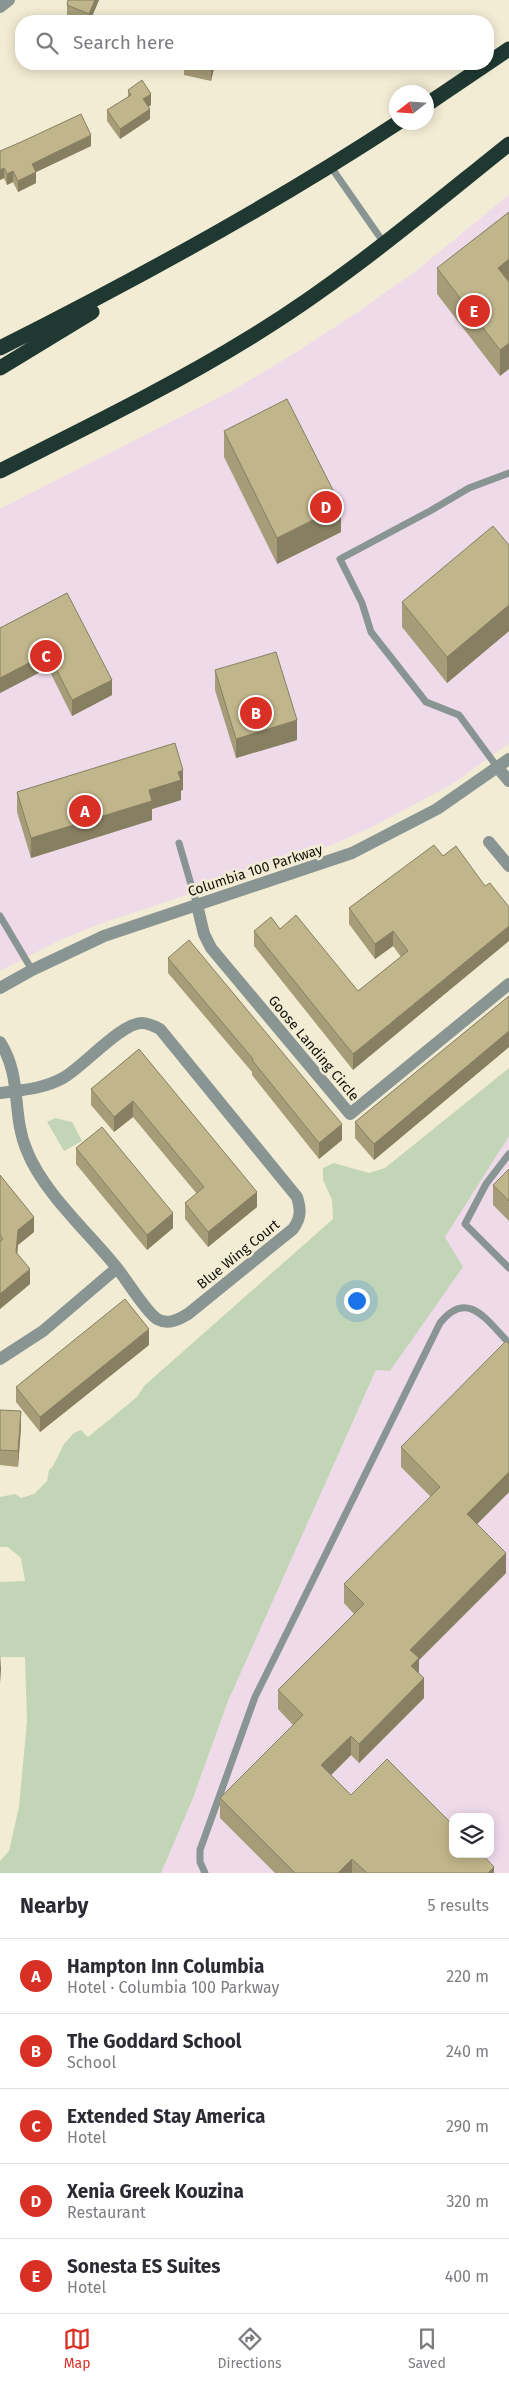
<!DOCTYPE html>
<html lang="en">
<head>
<meta charset="utf-8">
<style>
  body { margin:0; font-family:"Fira Sans",sans-serif; background:#f2f2f3; color:#2b2b33 }
  .controls { position:absolute; right:15px; bottom:15px; display:grid; overflow:hidden; border-radius:10px; box-shadow:0 2px 12px #0003 }
  .controls button { width:45px; height:45px; display:grid; place-items:center; padding:0; border:0; border-bottom:1px solid #e1e1e2; background:#fff; color:#2b2b33; font:25px sans-serif }
  .compass { position:absolute; left:389px; top:85px; width:45px; height:45px; border-radius:50%; background:#fff; box-shadow:0 2px 12px #0003; rotate:253deg }
  .you { position:absolute; left:356px; top:1300px; width:18px; height:18px; margin:-12px; border:4px solid #fff; border-radius:50%; background:#1a73e8; box-shadow:0 0 0 8px #1a73e833 }
  .badge { display:grid; place-items:center; width:32px; height:32px; border-radius:50%; background:#d93025; color:#fff; font-size:16px; font-weight:700 }
  .pin { position:absolute; translate:-50% -50%; border:2px solid #fff; box-shadow:0 1px 5px #0006 }
  .list { margin:0; padding:0; list-style:none }
  h2 { display:flex; justify-content:space-between; align-items:center; height:65px; margin:0; padding:0 20px; font-size:21px }
  h2 small { font-size:16px; font-weight:400; color:#7c7c81 }
  .list li { display:grid; grid-template-columns:32px 1fr auto; gap:15px; align-items:center; box-sizing:border-box; height:75px; padding:0 20px; border-top:1px solid #e1e1e2 }
  .list b { display:block; font-size:19px; white-space:nowrap }
  .list p { margin:0; font-size:16px; white-space:nowrap; color:#7c7c81 }
  .list em { font-size:16px; font-style:normal; color:#7c7c81 }
  .icon { flex:none; width:28px; height:28px; fill:none; stroke:currentColor; stroke-width:2; stroke-linecap:round; stroke-linejoin:round }
  .map { position:relative; flex:none; width:509px; height:1873px; overflow:hidden }
  .search { position:absolute; background:#fff; box-shadow:0 2px 12px #0003; left:15px; right:15px; top:15px; height:55px; display:flex; align-items:center; gap:12px; box-sizing:border-box; padding:0 18px; border-radius:20px; color:#7c7c81; font-size:19px }
  .sheet { height:440px; background:#fff }
  nav { display:flex; justify-content:space-around; align-items:center; box-sizing:border-box; height:70px; border-top:1px solid #e1e1e2; background:#fff; font-size:14px; color:#7c7c81 }
  nav a { display:grid; justify-items:center; gap:2px }
  nav .on { color:#d93025 }
  .map>svg:first-child { display:block }
  .commercial { fill:#efdaea; fill-rule:evenodd }
  .green { fill:#c3d5b7 }
  .lines { fill:none; stroke-linecap:round; stroke-linejoin:round }
  .service { stroke:#899592; stroke-width:7 }
  .minor { stroke:#899592; stroke-width:12 }
  .motorway { stroke:#1f3832; stroke-width:15 }
  .wall { fill:#a69c78 }
  .shaded-wall { fill:#877f61 }
  .building { fill:#c1b58b; stroke:#877f61 }
  .labels { text-anchor:middle; stroke-width:5; stroke-linejoin:round; paint-order:stroke }
  .street-label { font-size:14px; fill:#121008; stroke:#f2ecd4 }
</style>
</head>
<body>
<div class="map">
<svg width="509" height="1873" viewBox="0 0 509 1873">
  <rect width="100%" height="100%" fill="#f2ecd4"/>
  <path class="commercial" d="M 509,195 L 509,743 L 454,783 L 370,828 L 313,853 L 99,924 L 58,941 L 0,971 L 0,509 L 237,388 L 298,351 L 355,314 L 417,270 Z
    M 509,1091 L 509,1873 L 159,1873 L 193,1798 L 232,1690 L 437,1235 ZM 453,1817 L 490,1817 L 490,1854 L 453,1854 Z"/>
  <path class="green" d="M 509,1068 L 509,1136 L 445,1237 L 463,1267 L 390,1371 L 376,1370 L 228,1701 L 193,1798 L 161,1873 L 0,1873 L 0,1861 L 9,1851 L 19,1807 L 27,1721 L 25,1657 L 0,1657 L 0,1582 L 25,1581 L 21,1558 L 8,1547 L 0,1547 L 0,1497 L 15,1494 L 21,1498 L 34,1494 L 47,1481 L 49,1470 L 53,1466 L 64,1444 L 74,1433 L 81,1430 L 88,1437 L 137,1397 L 144,1386 L 333,1219 L 332,1200 L 323,1180 L 323,1168 L 334,1163 L 369,1173 L 385,1168 Z
    M 55,1118 L 72,1122 L 82,1141 L 64,1151 L 47,1122 Z"/>
  <g class="lines">
    <path class="service" d="M 331,167 L 384,243
      M 498,768 L 459,715 L 426,702 L 371,632 L 362,603 L 340,559 L 430,511 L 469,488 L 509,473
      M 179,843 L 197,905
      M 0,916 L 32,970
      M 509,1154 L 486,1184 L 465,1224 L 509,1268
      M 205,1873 L 200,1862 L 200,1850 L 255,1697 L 440,1323 C 468,1288 487,1321 509,1343"/>
    <path class="minor" d="M 0,7 L 9,0
      M 498,768 L 509,781
      M 489,842 L 509,866
      M 197,905 L 204,934 L 211,948 L 350,1114 L 509,984
      M 0,988 L 32,970 L 104,936 L 352,853 L 437,809 L 509,759
      M 0,1042 C 23,1078 11,1114 27,1151 C 43,1192 89,1233 117,1268 C 126,1279 146,1312 157,1319 C 168,1325 178,1320 188,1314 L 293,1229 C 301,1218 301,1210 297,1197 L 160,1029 C 154,1026 148,1023 142,1023 C 121,1023 84,1066 63,1078 C 43,1089 22,1090 0,1093
      M 0,1359 L 43,1331 L 117,1268"/>
    <path class="motorway" d="M 426,105 L 509,49
      M 0,348 C 137,279 271,206 399,122
      M 0,368 L 92,312
      M 0,471 C 85,428 170,387 251,337 C 343,281 425,211 509,144"/>
  </g>
  <path class="wall" d="M 68,0 L 99,0 L 90,21 L 80,21 L 67,16 L 67,5 Z
    M 184,64 L 215,64 L 211,81 L 184,75 Z
    M 128,90 L 151,105 L 148,107 L 150,119 L 120,139 L 107,121 L 107,110 L 128,97 Z
    M 91,146 L 36,172 L 36,183 L 18,192 L 13,182 L 7,185 L 4,178 L 0,180 L 0,151 Z
    M 509,212 L 500,376 L 437,294 L 437,268 Z
    M 224,431 L 341,532 L 277,564 L 224,457 Z
    M 509,545 L 509,631 L 447,683 L 402,627 L 402,602 Z
    M 67,593 L 112,695 L 72,716 L 48,668 L 0,693 L 0,628 Z
    M 215,670 L 297,740 L 236,758 L 215,690 Z
    M 181,790 L 181,800 L 152,809 L 152,820 L 31,858 L 17,812 L 17,792 L 183,790 Z
    M 456,846 L 353,1070 L 254,946 L 254,931 L 358,991 L 401,957 L 393,946 L 375,959 L 349,924 L 349,908 L 443,856 Z
    M 168,958 L 342,1140 L 319,1159 L 252,1075 L 252,1072 L 168,973 Z
    M 509,996 L 509,1047 L 374,1160 L 355,1138 L 355,1122 Z
    M 139,1049 L 257,1207 L 208,1247 L 185,1219 L 185,1203 L 197,1194 L 133,1117 L 114,1132 L 91,1105 L 91,1089 Z
    M 76,1148 L 173,1228 L 147,1250 L 76,1164 Z
    M 509,1169 L 509,1221 L 493,1205 L 493,1185 Z
    M 0,1175 L 34,1232 L 18,1245 L 17,1253 L 30,1284 L 0,1309 Z
    M 509,1344 L 509,1492 L 477,1524 L 506,1573 L 419,1660 L 419,1673 L 424,1698 L 359,1763 L 351,1755 L 331,1775 L 351,1795 L 494,1873 L 275,1873 L 220,1818 L 220,1798 L 293,1725 L 278,1709 L 278,1690 L 354,1614 L 344,1603 L 344,1584 L 431,1497 L 401,1467 L 401,1447 Z
    M 149,1345 L 40,1432 L 16,1402 L 16,1387 Z
    M 0,1410 L 21,1427 L 18,1467 L 0,1465 Z"/>
  <path class="shaded-wall" d="M 95,0 L 99,0 L 90,21 L 89,21 L 89,14 Z
    M 213,64 L 215,64 L 211,81 L 211,70 Z
    M 151,94 L 151,105 L 143,110 L 143,99 Z
    M 150,109 L 150,119 L 120,139 L 120,129 Z
    M 91,135 L 91,146 L 36,172 L 36,183 L 18,192 L 18,181 L 32,164 Z
    M 4,168 L 4,178 L 0,180 L 0,170 Z
    M 13,171 L 13,182 L 7,185 L 7,174 Z
    M 509,259 L 509,285 L 498,268 Z
    M 509,343 L 509,369 L 500,376 L 500,350 Z
    M 341,506 L 341,532 L 277,564 L 277,538 Z
    M 509,605 L 509,631 L 447,683 L 447,657 Z
    M 48,653 L 48,668 L 0,693 L 0,678 Z
    M 112,680 L 112,695 L 72,716 L 72,700 Z
    M 297,720 L 297,740 L 236,758 L 236,739 Z
    M 183,770 L 183,790 L 181,790 L 181,800 L 152,809 L 152,820 L 31,858 L 31,838 L 149,790 L 178,772 Z
    M 509,926 L 509,941 L 353,1070 L 353,1054 Z
    M 393,931 L 393,946 L 375,959 L 375,944 Z
    M 509,1031 L 509,1047 L 374,1160 L 374,1144 Z
    M 133,1101 L 133,1117 L 114,1132 L 114,1117 Z
    M 342,1124 L 342,1140 L 319,1159 L 319,1143 Z
    M 257,1192 L 257,1207 L 208,1247 L 208,1232 Z
    M 173,1213 L 173,1228 L 147,1250 L 147,1235 Z
    M 34,1217 L 34,1232 L 18,1245 L 16,1267 L 16,1252 L 18,1230 Z
    M 30,1269 L 30,1284 L 0,1309 L 0,1294 Z
    M 149,1329 L 149,1345 L 40,1432 L 40,1417 Z
    M 21,1411 L 21,1427 L 18,1467 L 18,1451 Z
    M 509,1472 L 509,1492 L 467,1534 L 467,1514 Z
    M 506,1553 L 506,1573 L 419,1660 L 419,1678 L 411,1685 L 410,1650 Z
    M 1,1654 L 1,1670 L 0,1684 L 0,1668 Z
    M 424,1678 L 424,1698 L 359,1763 L 359,1744 Z
    M 351,1736 L 351,1755 L 321,1785 L 321,1765 Z
    M 352,1859 L 352,1873 L 338,1873 Z
    M 494,1867 L 494,1873 L 488,1873 Z"/>
  <path class="building" d="M 68,0 L 95,0 L 89,14 L 67,5 Z
    M 184,64 L 213,64 L 211,70 L 184,65 Z
    M 142,80 L 151,94 L 143,99 L 150,109 L 120,129 L 107,110 L 131,95 L 128,90 Z
    M 81,114 L 91,135 L 32,164 L 36,172 L 18,181 L 13,171 L 7,174 L 4,168 L 0,170 L 0,151 L 21,142 Z
    M 509,212 L 509,259 L 498,268 L 509,282 L 509,343 L 500,350 L 437,268 Z
    M 287,399 L 341,506 L 277,538 L 224,431 Z
    M 493,526 L 509,545 L 509,605 L 447,657 L 402,602 Z
    M 67,593 L 112,680 L 72,700 L 48,653 L 0,678 L 0,628 Z
    M 276,652 L 297,720 L 236,739 L 215,670 Z
    M 175,743 L 183,770 L 178,772 L 181,780 L 149,790 L 152,801 L 31,838 L 17,792 Z
    M 434,845 L 443,856 L 456,846 L 485,886 L 490,883 L 509,907 L 509,926 L 353,1054 L 254,931 L 271,917 L 280,929 L 296,915 L 358,991 L 408,951 L 393,931 L 375,944 L 349,908 Z
    M 189,940 L 342,1124 L 319,1143 L 252,1060 L 253,1059 L 168,958 Z
    M 509,996 L 509,1031 L 374,1144 L 355,1122 Z
    M 139,1049 L 257,1192 L 208,1232 L 185,1203 L 204,1187 L 133,1101 L 114,1117 L 91,1089 Z
    M 102,1127 L 173,1213 L 147,1235 L 76,1148 Z
    M 509,1169 L 509,1201 L 493,1185 Z
    M 0,1175 L 34,1217 L 18,1230 L 16,1252 L 30,1269 L 0,1294 L 0,1242 L 3,1239 L 0,1235 Z
    M 125,1299 L 149,1329 L 40,1417 L 16,1387 Z
    M 506,1341 L 509,1344 L 509,1472 L 467,1514 L 506,1553 L 410,1650 L 419,1658 L 411,1666 L 424,1678 L 359,1744 L 351,1736 L 321,1765 L 351,1795 L 387,1759 L 453,1825 L 453,1854 L 482,1854 L 494,1867 L 488,1873 L 367,1873 L 352,1859 L 338,1873 L 295,1873 L 220,1798 L 303,1715 L 278,1690 L 364,1604 L 344,1584 L 440,1487 L 401,1447 Z
    M 0,1410 L 21,1411 L 18,1451 L 0,1450 Z"/>
  <g class="labels">
    <g class="street-label">
      <text transform="translate(255 870) rotate(-18)" y="5">Columbia 100 Parkway</text>
      <text transform="translate(314 1048) rotate(50)" y="5">Goose Landing Circle</text>
      <text transform="translate(238 1254) rotate(-39)" y="5">Blue Wing Court</text>
    </g>
  </g>
</svg>
<div class="controls">
<button><svg class="icon" aria-label="layers" viewBox="0 0 24 24"><path d="M12 4l9 5-9 5-9-5zM3 14l9 5 9-5"/></svg></button>
</div>
<svg class="compass" viewBox="-18 -18 36 36"><path d="M0-13l5 13h-10z" fill="#e53935"/><path d="M0 13l5-13h-10z" fill="#7c7c81"/></svg>
<div class="you"></div>
<div class="pin badge" style="left:85px;top:811px">A</div>
<div class="pin badge" style="left:256px;top:713px">B</div>
<div class="pin badge" style="left:46px;top:656px">C</div>
<div class="pin badge" style="left:326px;top:507px">D</div>
<div class="pin badge" style="left:474px;top:311px">E</div>
<div class="search"><svg class="icon" aria-label="search" viewBox="0 0 24 24"><circle cx="10" cy="10" r="6"/><path d="M15 15l6 6"/></svg>Search here</div>
</div>
<section class="sheet">
<h2>Nearby<small>5 results</small></h2>
<ul class="list">
<li><span class="badge">A</span><div><b>Hampton Inn Columbia</b><p>Hotel · Columbia 100 Parkway</p></div><em>220 m</em></li>
<li><span class="badge">B</span><div><b>The Goddard School</b><p>School</p></div><em>240 m</em></li>
<li><span class="badge">C</span><div><b>Extended Stay America</b><p>Hotel</p></div><em>290 m</em></li>
<li><span class="badge">D</span><div><b>Xenia Greek Kouzina</b><p>Restaurant</p></div><em>320 m</em></li>
<li><span class="badge">E</span><div><b>Sonesta ES Suites</b><p>Hotel</p></div><em>400 m</em></li>
</ul>
</section>
<nav>
<a class="on"><svg class="icon" aria-label="map" viewBox="0 0 24 24"><path d="M3 6l6-2 6 2 6-2v14l-6 2-6-2-6 2zM9 4v14M15 6v14"/></svg>Map</a>
<a><svg class="icon" aria-label="directions" viewBox="0 0 24 24"><path d="M12 3l9 9-9 9-9-9zM9 14v-3h6M13 9l2 2-2 2"/></svg>Directions</a>
<a><svg class="icon" aria-label="saved" viewBox="0 0 24 24"><path d="M7 4h10v16l-5-4-5 4z"/></svg>Saved</a>
</nav>
</body>
</html>
